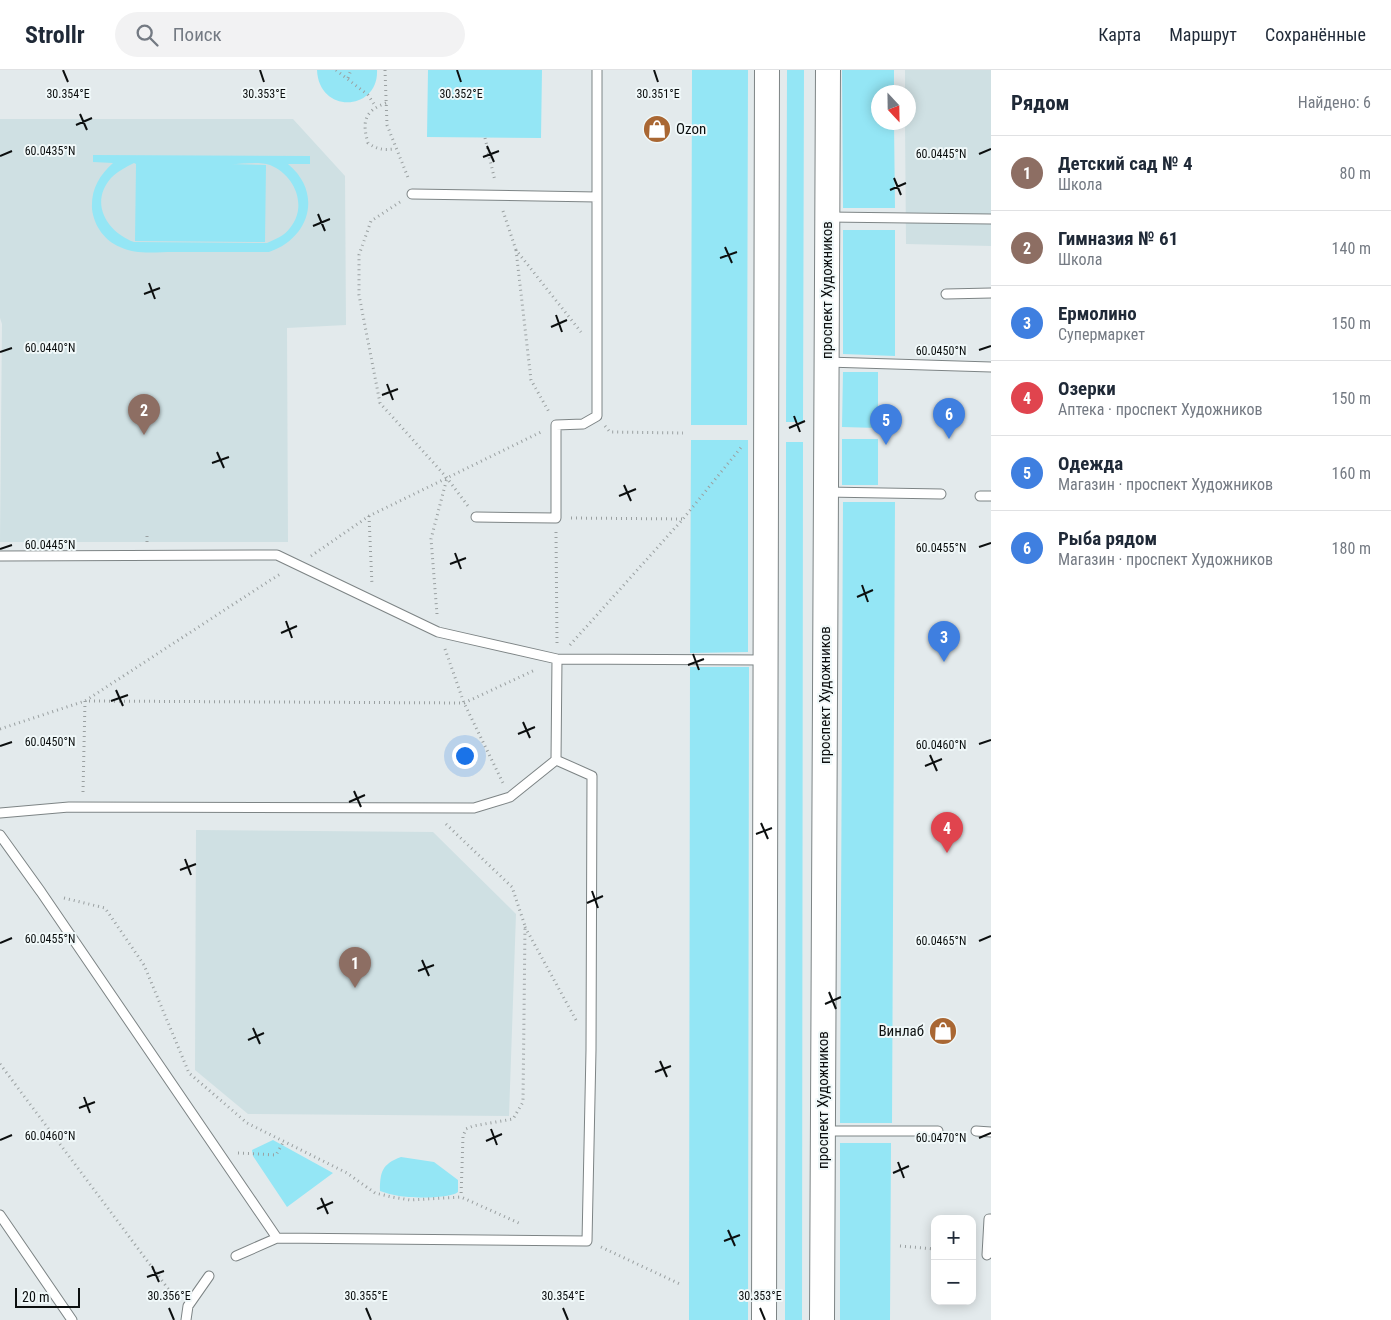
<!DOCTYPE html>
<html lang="ru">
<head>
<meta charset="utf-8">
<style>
  body { margin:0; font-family:"Roboto Condensed",sans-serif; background:#f2f2f3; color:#1f2937 }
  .controls { position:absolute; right:15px; bottom:15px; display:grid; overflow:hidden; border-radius:10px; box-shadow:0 2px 12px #0003 }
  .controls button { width:45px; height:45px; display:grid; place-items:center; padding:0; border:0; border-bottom:1px solid #e0e1e3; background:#fff; color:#1f2937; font:25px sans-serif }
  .compass { position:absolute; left:871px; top:15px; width:45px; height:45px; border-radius:50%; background:#fff; box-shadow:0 2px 12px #0003; rotate:158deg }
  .scale { position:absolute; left:15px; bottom:12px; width:65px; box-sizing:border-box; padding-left:5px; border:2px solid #0c0f0f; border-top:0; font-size:14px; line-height:18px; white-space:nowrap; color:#0c0f0f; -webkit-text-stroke:4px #f0f8f9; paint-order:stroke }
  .you { position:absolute; left:464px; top:685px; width:18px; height:18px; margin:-12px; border:4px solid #fff; border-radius:50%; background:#1a73e8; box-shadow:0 0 0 8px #1a73e833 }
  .badge { display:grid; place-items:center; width:32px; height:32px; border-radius:50%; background:#a96733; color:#fff; font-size:16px; font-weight:700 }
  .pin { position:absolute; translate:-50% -41px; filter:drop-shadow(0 1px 2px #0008) }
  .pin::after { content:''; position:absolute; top:26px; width:18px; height:15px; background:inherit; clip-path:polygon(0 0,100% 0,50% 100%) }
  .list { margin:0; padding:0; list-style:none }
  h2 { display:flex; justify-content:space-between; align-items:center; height:65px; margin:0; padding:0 20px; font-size:21px }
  h2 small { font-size:16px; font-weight:400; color:#747a83 }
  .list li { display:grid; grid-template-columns:32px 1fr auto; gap:15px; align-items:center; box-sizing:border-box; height:75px; padding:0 20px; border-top:1px solid #e0e1e3 }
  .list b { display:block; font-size:19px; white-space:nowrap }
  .list p { margin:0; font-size:16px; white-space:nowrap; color:#747a83 }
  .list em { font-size:16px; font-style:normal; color:#747a83 }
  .icon { flex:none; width:28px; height:28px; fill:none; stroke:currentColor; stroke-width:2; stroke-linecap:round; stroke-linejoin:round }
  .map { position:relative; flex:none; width:991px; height:1250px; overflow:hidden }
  header { display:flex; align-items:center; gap:30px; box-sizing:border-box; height:70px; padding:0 25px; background:#fff; border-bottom:1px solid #e0e1e3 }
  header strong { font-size:24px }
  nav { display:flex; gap:28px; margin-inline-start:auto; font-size:18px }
  .search { width:350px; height:45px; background:#f2f2f3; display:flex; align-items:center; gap:12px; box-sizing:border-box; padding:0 18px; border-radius:28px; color:#747a83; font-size:19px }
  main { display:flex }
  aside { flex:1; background:#fff }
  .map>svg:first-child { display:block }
  .built { fill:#cfe0e3 }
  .green { fill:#94e6f5; fill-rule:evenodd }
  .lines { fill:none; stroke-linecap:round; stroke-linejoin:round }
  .service-casing { stroke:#7d8485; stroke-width:11 }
  .tertiary-casing { stroke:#7d8485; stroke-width:26 }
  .path { stroke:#9aa0a1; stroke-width:3; stroke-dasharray:1 4; stroke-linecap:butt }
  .service { stroke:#fff; stroke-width:9 }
  .tertiary { stroke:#fff; stroke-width:24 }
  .ticks { fill:none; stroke:#0c0f0f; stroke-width:2 }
  .labels { text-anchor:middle; stroke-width:4; stroke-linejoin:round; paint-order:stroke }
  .poi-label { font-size:15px; fill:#0c0f0f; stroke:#f0f8f9; text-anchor:start }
  .street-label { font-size:15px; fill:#0c0f0f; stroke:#f0f8f9 }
  .ticks-label { font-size:12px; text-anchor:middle; fill:#0c0f0f; stroke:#f0f8f9; stroke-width:4; stroke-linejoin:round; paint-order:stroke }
</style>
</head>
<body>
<header>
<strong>Strollr</strong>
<div class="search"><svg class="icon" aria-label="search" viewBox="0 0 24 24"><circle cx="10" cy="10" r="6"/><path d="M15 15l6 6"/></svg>Поиск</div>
<nav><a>Карта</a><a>Маршрут</a><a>Сохранённые</a></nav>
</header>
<main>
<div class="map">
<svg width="991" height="1250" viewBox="0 0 991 1250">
  <rect width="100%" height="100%" fill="#e3eaec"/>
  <path class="built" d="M 905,0 L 991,0 L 991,176 L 906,174 L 905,53 L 908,52 L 908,22 L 905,22 Z
    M 0,49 L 293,49 L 345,106 L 346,255 L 287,258 L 288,472 L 0,472 L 2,254 L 0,248 Z
    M 196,760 L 433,762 L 516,844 L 509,1046 L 248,1044 L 195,1000 Z"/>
  <path class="green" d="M 317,0 L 377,0 C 379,41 319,45 317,0 Z
    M 428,0 L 542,0 L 541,68 L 427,67 Z
    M 692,0 L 748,0 L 747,355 L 691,355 Z
    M 787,0 L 804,0 L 803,352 L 786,352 Z
    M 842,0 L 894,0 L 894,22 L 878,22 L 878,52 L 894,53 L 895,138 L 843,138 Z
    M 93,85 L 310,86 L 310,94 L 288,94 C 323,123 310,168 269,182 C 237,182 205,182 173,182 C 156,182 136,185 120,177 C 105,171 94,156 92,139 C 91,119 99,106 113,93 L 93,92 ZM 134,93 L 136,94 L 135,171 L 265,172 L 266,95 L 231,94 C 242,94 259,91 270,95 C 295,105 308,136 290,158 C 284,166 276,169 267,173 L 134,172 C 107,162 89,133 111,108 C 118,101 126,97 134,93 Z
    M 843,160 L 895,160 L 895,286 L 843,284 Z
    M 843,302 L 878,302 L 878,358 L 842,357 Z
    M 842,369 L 878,369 L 878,415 L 842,415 Z
    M 691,370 L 748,370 L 748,582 L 690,583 Z
    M 786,372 L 803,372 L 802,1250 L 785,1250 Z
    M 843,432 L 895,432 L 892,1053 L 840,1053 Z
    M 690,597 L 749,597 L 748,1250 L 689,1250 Z
    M 273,1070 L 333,1103 L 287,1137 L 253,1086 L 252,1080 Z
    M 840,1073 L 891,1073 L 890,1250 L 840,1250 Z
    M 401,1087 L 434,1092 L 458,1110 L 458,1122 C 450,1129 410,1128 399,1126 C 393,1125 386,1123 380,1121 C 380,1102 382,1094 401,1087 Z"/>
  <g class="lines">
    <defs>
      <path id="service" d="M 412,124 L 597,127
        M 828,147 L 991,149
        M 946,224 L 991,223
        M 827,292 L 991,297
        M 826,422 L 941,424
        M 980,426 L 991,426
        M 476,447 L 556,448 L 556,355 L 583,354 L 597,346 L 597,0
        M 0,486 L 277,485 L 438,562 L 557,589 L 764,590
        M 0,743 L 69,737 L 474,738 L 510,727 L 556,690 L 557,589
        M 0,765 L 41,822 L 277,1168
        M 823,1061 L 938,1061
        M 976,1061 L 991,1062
        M 0,1145 L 72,1250
        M 987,1185 L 989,1149 L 991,1149
        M 236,1186 L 277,1168 L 587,1171 L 591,980 L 592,706 L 556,690
        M 186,1250 L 188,1236 L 209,1206"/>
      <path id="tertiary" d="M 764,1250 L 767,0
        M 822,1250 L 828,0"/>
    </defs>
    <use href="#service" class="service-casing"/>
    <use href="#tertiary" class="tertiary-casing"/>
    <path class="path" d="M 336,0 L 368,25 L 376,37
      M 385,0 L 387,55 L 409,110
      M 348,8 L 351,0
      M 386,33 C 364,41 362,52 368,73 C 378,80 384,80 395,79
      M 485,68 L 495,111
      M 400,132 L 371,151 L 359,185 L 359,225 L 380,333 L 447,408 L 468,436
      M 503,141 L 516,180 L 581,262
      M 516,180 L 531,310 L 549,342
      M 605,356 L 610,362 L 683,363
      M 369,446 L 372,515
      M 571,448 L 683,449
      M 556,462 L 557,573
      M 147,472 L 147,462
      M 311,486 L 369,446 L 541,362
      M 437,544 L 431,469 L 447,408
      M 570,575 L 683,449 L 743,375
      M 445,579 L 464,633 L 503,713
      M 0,659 L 85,631 L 269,511 L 282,503
      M 83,722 L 85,631 L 464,633 L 535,600
      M 446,754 L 512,817 L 525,856 L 523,1032 L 513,1049 L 473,1056 L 466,1059 L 463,1066 L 461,1127
      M 64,828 L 105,838 L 144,895 L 189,1003 L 247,1053 L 347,1103 L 375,1123 L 392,1127 L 410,1130 L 461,1127 L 521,1154
      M 525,857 L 576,950
      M 0,994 L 175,1228
      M 238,1083 L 276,1085 L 284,1071
      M 900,1176 L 935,1179
      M 601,1177 L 682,1215"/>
    <use href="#service" class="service"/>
    <use href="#tertiary" class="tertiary"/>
  </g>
  <path class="ticks" d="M 63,0 L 68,12M 260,0 L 264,12M 457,0 L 461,12M 654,0 L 658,12M 80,44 L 87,60M 76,55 L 92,48M 487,76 L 494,92M 979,84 L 991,79M 0,86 L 12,81M 483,87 L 499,81M 894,108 L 901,125M 890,120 L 906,113M 318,144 L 325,161M 313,156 L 330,149M 725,177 L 732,193M 720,188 L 737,182M 149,213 L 155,229M 144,224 L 160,218M 556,245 L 562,262M 551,257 L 567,250M 979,280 L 991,276M 0,282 L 12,278M 387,314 L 393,330M 382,325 L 398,319M 794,346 L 800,362M 789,358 L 805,351M 217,382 L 224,398M 212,393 L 229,387M 624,415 L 631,431M 619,426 L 636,419M 979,477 L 991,473M 0,479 L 12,475M 455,483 L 461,499M 450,494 L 466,488M 862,515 L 868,532M 857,527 L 873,520M 286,551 L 292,568M 281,563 L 297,556M 693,584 L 699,600M 688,595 L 704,589M 116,620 L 123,636M 111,631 L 128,625M 523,652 L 530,668M 518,664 L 535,657M 979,674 L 991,670M 0,676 L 12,672M 930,685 L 937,701M 925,696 L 942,689M 354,721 L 361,737M 349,732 L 365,725M 761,753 L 768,769M 756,764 L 772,758M 185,789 L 191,805M 180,800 L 196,794M 592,821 L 598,838M 587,833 L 603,826M 979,871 L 991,866M 0,873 L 12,868M 422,890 L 429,906M 418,901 L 434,895M 829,922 L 836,939M 825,934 L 841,927M 253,958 L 260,974M 248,970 L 264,963M 660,991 L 667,1007M 655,1002 L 671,996M 84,1027 L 90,1043M 79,1038 L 95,1032M 491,1059 L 497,1075M 979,1068 L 991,1063M 0,1070 L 12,1065M 486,1071 L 502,1064M 898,1092 L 904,1108M 893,1103 L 909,1096M 321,1128 L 328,1144M 317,1139 L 333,1132M 728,1160 L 735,1176M 724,1171 L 740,1165M 152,1196 L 159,1212M 147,1207 L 164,1201M 169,1238 L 174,1250M 366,1238 L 371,1250M 563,1238 L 568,1250M 760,1238 L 765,1250"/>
  <defs>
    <symbol id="shop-disc" viewBox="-11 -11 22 22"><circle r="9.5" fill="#a96733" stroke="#f0f8f9"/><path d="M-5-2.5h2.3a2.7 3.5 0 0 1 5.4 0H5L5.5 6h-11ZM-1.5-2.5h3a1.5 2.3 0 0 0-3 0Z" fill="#fff"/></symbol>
  </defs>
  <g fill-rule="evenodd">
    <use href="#shop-disc" x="641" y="43" width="32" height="32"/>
    <use href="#shop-disc" x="927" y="945" width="32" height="32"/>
  </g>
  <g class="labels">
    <g class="poi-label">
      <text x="676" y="64">Ozon</text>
      <text x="924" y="966" text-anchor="end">Винлаб</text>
    </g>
    <g class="street-label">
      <text transform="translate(827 220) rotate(-90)" y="5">проспект Художников</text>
      <text transform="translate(825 625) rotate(-90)" y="5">проспект Художников</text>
      <text transform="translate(823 1030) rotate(-90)" y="5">проспект Художников</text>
    </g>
  </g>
  <g class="ticks-label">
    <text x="68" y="28">30.354°E</text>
    <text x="264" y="28">30.353°E</text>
    <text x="461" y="28">30.352°E</text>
    <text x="658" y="28">30.351°E</text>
    <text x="50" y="85">60.0435°N</text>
    <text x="941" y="88">60.0445°N</text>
    <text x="50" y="282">60.0440°N</text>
    <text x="941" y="285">60.0450°N</text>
    <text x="50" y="479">60.0445°N</text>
    <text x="941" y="482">60.0455°N</text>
    <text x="50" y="676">60.0450°N</text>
    <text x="941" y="679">60.0460°N</text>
    <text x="50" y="873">60.0455°N</text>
    <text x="941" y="875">60.0465°N</text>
    <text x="50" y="1070">60.0460°N</text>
    <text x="941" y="1072">60.0470°N</text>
    <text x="169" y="1230">30.356°E</text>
    <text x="366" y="1230">30.355°E</text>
    <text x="563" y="1230">30.354°E</text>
    <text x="760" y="1230">30.353°E</text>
  </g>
</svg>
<div class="controls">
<button>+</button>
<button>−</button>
</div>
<svg class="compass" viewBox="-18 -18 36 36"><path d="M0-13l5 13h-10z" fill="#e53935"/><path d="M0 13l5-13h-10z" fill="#747a83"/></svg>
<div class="scale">20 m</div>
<div class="you"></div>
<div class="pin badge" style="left:355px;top:918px;background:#8d6e63">1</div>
<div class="pin badge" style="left:144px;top:365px;background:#8d6e63">2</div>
<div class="pin badge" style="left:944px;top:592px;background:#3f7fe0">3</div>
<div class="pin badge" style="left:947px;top:783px;background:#e0444e">4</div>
<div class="pin badge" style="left:886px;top:375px;background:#3f7fe0">5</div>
<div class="pin badge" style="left:949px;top:369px;background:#3f7fe0">6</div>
</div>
<aside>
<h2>Рядом<small>Найдено: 6</small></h2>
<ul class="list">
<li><span class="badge" style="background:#8d6e63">1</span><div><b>Детский сад № 4</b><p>Школа</p></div><em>80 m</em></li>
<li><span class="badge" style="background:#8d6e63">2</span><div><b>Гимназия № 61</b><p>Школа</p></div><em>140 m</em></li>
<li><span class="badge" style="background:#3f7fe0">3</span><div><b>Ермолино</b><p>Супермаркет</p></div><em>150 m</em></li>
<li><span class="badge" style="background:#e0444e">4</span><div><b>Озерки</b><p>Аптека · проспект Художников</p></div><em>150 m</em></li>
<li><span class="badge" style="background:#3f7fe0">5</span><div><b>Одежда</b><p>Магазин · проспект Художников</p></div><em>160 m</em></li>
<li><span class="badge" style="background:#3f7fe0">6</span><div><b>Рыба рядом</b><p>Магазин · проспект Художников</p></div><em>180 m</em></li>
</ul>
</aside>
</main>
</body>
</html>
